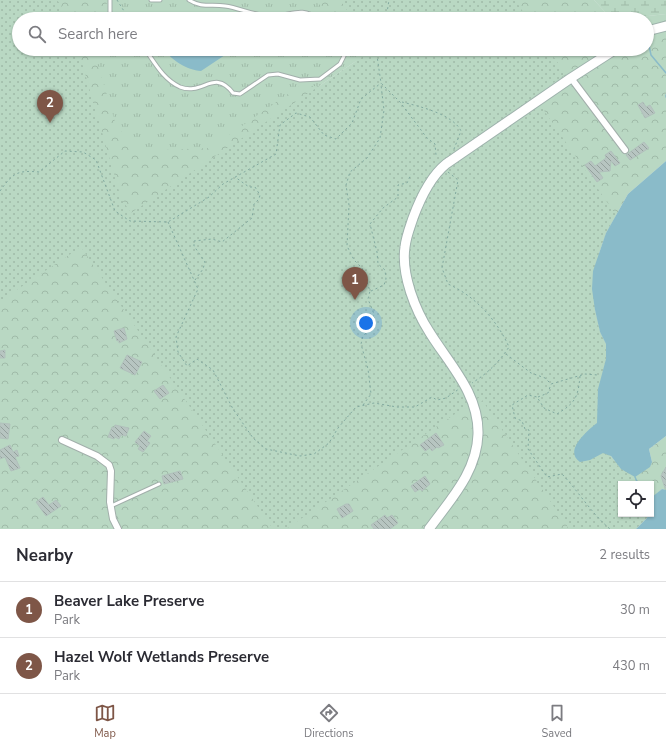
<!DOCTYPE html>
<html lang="en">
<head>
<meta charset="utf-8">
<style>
  body { margin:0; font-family:"Nunito Sans",sans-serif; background:#f7f7f7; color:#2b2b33 }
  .controls { position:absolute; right:12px; bottom:12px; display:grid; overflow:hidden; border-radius:0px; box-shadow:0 1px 3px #0004 }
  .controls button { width:36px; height:36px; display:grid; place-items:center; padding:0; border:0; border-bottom:1px solid #e1e1e2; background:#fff; color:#2b2b33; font:20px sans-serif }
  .you { position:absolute; left:366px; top:323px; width:14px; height:14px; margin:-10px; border:3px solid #fff; border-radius:50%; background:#1a73e8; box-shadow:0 0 0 6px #1a73e833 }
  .badge { display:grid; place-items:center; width:26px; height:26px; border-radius:50%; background:#7e5647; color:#fff; font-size:13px; font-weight:700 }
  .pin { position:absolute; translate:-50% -33px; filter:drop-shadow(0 1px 2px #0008) }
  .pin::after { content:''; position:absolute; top:21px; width:14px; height:12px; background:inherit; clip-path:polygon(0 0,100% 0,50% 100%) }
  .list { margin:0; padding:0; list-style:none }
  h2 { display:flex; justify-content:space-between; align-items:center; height:52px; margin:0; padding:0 16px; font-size:17px }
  h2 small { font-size:13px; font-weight:400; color:#7c7c81 }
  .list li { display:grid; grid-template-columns:26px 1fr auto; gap:12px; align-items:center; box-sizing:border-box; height:56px; padding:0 16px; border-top:1px solid #e1e1e2 }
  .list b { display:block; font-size:15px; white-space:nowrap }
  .list p { margin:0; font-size:13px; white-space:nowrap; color:#7c7c81 }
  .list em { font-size:13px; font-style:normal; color:#7c7c81 }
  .icon { flex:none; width:22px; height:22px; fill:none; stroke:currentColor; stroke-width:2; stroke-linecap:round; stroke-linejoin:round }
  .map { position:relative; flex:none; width:666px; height:529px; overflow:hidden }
  .search { position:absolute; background:#fff; box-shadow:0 1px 3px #0004; left:12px; right:12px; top:12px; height:44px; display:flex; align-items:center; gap:10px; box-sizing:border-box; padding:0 14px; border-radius:22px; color:#7c7c81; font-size:15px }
  .sheet { height:164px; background:#fff }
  nav { display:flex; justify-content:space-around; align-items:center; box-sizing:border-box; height:56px; border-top:1px solid #e1e1e2; background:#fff; font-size:11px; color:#7c7c81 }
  nav a { display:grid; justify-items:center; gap:2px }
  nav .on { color:#7e5647 }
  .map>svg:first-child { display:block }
  .grass { fill:url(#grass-tufts) }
  .forest { fill:url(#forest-crowns) }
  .wetland { fill:url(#wetland-marsh) }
  .park { fill:url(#park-dots) }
  .water { fill:#8abbc9 }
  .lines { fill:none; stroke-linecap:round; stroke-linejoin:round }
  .stream { stroke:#8abbc9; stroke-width:1.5 }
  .building { fill:url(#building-back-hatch); stroke:#b1c1bc }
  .lane-casing { stroke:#a2afab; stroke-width:5 }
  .street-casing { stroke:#a2afab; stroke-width:8 }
  .secondary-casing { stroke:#9fb3ad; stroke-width:11 }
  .path { stroke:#81a99f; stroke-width:1; stroke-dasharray:2 3; stroke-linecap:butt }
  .lane { stroke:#fff; stroke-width:3 }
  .street { stroke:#fff; stroke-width:6 }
  .secondary { stroke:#fff; stroke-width:9 }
</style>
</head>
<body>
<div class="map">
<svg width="666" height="529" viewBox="0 0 666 529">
  <defs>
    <pattern id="grass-tufts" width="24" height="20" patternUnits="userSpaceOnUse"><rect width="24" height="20" fill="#b9d8c3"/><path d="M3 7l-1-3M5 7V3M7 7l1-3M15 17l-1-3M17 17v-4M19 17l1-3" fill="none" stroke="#9fbaa8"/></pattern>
    <pattern id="forest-crowns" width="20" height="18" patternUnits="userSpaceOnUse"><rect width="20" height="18" fill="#b9d8c3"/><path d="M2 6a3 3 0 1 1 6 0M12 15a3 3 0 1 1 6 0" fill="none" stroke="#9fbaa8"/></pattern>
    <pattern id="wetland-marsh" width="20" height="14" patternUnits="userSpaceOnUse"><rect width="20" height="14" fill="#b9d8c3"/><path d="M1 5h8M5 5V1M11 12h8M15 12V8" fill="none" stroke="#9fbaa8"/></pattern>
    <pattern id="park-dots" width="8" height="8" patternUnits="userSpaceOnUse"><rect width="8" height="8" fill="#b9d8c3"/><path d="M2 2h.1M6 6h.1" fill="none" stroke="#9fbaa8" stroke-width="1.8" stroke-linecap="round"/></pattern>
    <pattern id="building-back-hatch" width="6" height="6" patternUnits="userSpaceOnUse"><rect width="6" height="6" fill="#b7c5c1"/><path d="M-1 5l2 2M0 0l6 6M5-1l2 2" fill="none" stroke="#94a19d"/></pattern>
  </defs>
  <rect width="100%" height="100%" fill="#dee8e4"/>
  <path class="grass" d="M 57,0 L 340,0 L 353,19 L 70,19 Z
    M 78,49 L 374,49 L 131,213 Z"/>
  <path class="forest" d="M 0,0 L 107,0 L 105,19 L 19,19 L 19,49 L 93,49 L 116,125 L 138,151 L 210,148 L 301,85 L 337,88 L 360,55 L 358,49 L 647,49 L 647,19 L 344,19 L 312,0 L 594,0 L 606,13 L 622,19 L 666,14 L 666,161 L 628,194 L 606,233 L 599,253 L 595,310 L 600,332 L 606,344 L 611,456 L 615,461 L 652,462 L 649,449 L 666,436 L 666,490 L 662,489 L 651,499 L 651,484 L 621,484 L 621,514 L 648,514 L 636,529 L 0,529 Z"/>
  <path class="wetland" d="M 594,0 L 666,0 L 666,14 L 622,19 L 606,13 Z"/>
  <path class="park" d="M 0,0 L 57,0 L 70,18 L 19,19 L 19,49 L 78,49 L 121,198 L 131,213 L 374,49 L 548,49 L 566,74 L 534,96 L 616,215 L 606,233 L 599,253 L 595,310 L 600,332 L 606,344 L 606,359 L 598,389 L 597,423 L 575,446 L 590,460 L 603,453 C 615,457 613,463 622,469 C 629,475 634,476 638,484 L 621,484 L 621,514 L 648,514 L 647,518 L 636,529 L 569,529 L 480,397 L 286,529 L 273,529 L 81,247 L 0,301 Z
    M 340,0 L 515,0 L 528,19 L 353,19 Z"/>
  <path class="water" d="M 164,49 L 243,49 L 231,51 L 201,71 C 187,70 171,60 164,49 Z
    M 666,161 L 666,436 L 649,449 L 652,462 L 650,467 L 635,477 L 621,469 L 611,456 L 603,453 L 590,460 L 580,462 C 563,451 588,430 597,423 L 598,389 L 606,359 L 606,344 L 600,332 L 595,310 L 592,289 L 593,271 L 606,233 L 628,194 Z
    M 662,489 L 666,490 L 666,529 L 636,529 L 647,518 L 648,514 L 651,514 L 652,497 Z"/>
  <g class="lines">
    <path class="stream" d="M 648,41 L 651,55 L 666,73
      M 666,95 L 666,97
      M 635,477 L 638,484"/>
  </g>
  <path class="building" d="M 643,102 L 646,107 L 650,105 L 655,113 L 645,118 L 638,105 Z
    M 644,142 L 649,148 L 630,160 L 626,155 Z
    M 611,151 L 620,163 L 615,166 L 611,161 L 610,171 L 599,172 L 603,178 L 597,182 L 585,165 L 591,161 L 595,166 L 606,158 L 605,155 Z
    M 124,328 L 127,339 L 119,343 L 119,340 L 117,341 L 114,331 Z
    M 5,350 L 5,358 L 0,358 L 0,351 Z
    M 127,355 L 142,362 L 135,375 L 120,368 Z
    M 163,385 L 169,393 L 160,399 L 154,391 Z
    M 0,423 L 10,424 L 8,439 L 0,438 Z
    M 115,425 L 129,428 L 126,436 L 121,435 L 119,439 L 115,437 L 114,439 L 108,437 L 112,427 L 114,428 Z
    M 144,431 L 151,436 L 147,441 L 150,443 L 143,452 L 138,449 L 140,446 L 135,442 Z
    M 436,433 L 444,445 L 438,448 L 437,447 L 432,451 L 430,448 L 425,451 L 420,445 Z
    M 10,445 L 13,452 L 17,450 L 19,456 L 15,457 L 20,468 L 11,471 L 5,457 L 0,459 L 0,450 Z
    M 666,467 L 666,488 L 665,488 L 661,476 Z
    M 180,471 L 183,479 L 164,484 L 162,476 Z
    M 425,476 L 430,484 L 422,491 L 420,489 L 415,492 L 411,486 Z
    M 43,497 L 49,505 L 56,500 L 61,506 L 46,516 L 36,502 Z
    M 346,504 L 349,504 L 353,511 L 342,518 L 337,509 Z
    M 385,515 L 387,518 L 392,515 L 398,523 L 390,529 L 374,529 L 371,525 Z"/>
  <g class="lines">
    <defs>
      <path id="lane" d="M 110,0 L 110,19
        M 151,0 L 160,0
        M 189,0 C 201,8 212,4 225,6 C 240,8 255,16 271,16 C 289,17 301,5 318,19
        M 145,49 C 155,63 163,79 180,87 C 203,96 214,68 233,93 L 240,94 L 268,75 L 278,74 L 300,80 L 320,79 L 340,64 L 344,56 L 343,49
        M 111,506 L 159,484"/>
      <path id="street" d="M 571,78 L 625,150
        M 62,440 L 97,456 L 109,465 L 111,471 L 110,502 L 113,519 L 118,529"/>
      <path id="secondary" d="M 647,31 L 666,26
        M 429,529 C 450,500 477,472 478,434 C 479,394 450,365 430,333 C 415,310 401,274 405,247 C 406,237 410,227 413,218 C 420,199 430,177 446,164 L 571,78 L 616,49"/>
    </defs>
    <use href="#lane" class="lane-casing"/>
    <use href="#street" class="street-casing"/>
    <use href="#secondary" class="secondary-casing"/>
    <path class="path" d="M 117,0 L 129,19
      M 386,19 L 389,0
      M 376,49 L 381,83 L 400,102 L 427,138 L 435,144 L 436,155
      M 402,102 C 418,106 453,114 461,131 L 454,149
      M 448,172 L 458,180 L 442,268 L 448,284 C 475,296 497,320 509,347 C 499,362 488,373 472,383
      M 0,191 C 13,173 17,170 39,172 L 65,151 L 83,152 L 96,160 L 115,211 L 130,221 L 168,222 L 209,197 L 223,184 L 276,154 L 280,125 L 296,113 L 310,117 L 324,135 L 336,139 L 352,123 L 361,99 L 381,83
      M 168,222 L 198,289 L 176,337 L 178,352 L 187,366 L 197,359 L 213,370 L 233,409 L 253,438 L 266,449 L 300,456 L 314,454 L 329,443 L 338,428 L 356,407 L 374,403 L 397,407 L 415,407 L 432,397 L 437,400 L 446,398 L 459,389
      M 195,280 L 203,269 L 205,262 L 194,246 L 194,241 L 212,239 L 222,242 L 252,218 L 254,204 L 259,199 L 260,195 L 255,187 L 249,187 L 235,177
      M 371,291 L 384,285 L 386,279 L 385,270 L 378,264 L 377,252 L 370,224 L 383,208 L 398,197 L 398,185 L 407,183 L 411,174
      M 506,354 L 531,373 L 545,378 L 551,384 L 585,374 L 598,375
      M 580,376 C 578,398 575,403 557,414 L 544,408 L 537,397 L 528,395 L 512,405 L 515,418 L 522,421 L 525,429 L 529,430 L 528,449 L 547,477 L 562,474 C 579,492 591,513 610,529
      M 538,397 L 548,393 L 551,384
      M 363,405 L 371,394 L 368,369 L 361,344 L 363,336 L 370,329 L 374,314 L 368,299 L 370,291 L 362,268 L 354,260 L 347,246 L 349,205 L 346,185 L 350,172 L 367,158 L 380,138 L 384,110 L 381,85"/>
    <use href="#lane" class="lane"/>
    <use href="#street" class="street"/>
    <use href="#secondary" class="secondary"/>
  </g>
</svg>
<div class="controls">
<button><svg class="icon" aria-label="locate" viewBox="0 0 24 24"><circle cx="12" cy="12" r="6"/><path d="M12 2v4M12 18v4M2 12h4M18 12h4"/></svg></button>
</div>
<div class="you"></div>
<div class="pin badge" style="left:355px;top:300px">1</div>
<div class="pin badge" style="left:50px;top:123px">2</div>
<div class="search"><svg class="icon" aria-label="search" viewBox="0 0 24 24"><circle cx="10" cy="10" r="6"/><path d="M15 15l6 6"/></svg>Search here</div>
</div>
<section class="sheet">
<h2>Nearby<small>2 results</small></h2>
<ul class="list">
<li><span class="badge">1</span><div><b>Beaver Lake Preserve</b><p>Park</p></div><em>30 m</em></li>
<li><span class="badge">2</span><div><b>Hazel Wolf Wetlands Preserve</b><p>Park</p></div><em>430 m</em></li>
</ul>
</section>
<nav>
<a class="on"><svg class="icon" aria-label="map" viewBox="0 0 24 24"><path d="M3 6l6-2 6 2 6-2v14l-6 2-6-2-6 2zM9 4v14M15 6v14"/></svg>Map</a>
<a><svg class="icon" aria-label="directions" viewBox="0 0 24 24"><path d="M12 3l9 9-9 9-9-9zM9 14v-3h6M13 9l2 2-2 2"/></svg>Directions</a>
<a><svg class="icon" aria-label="saved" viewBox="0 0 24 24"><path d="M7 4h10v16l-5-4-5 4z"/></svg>Saved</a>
</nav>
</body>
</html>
